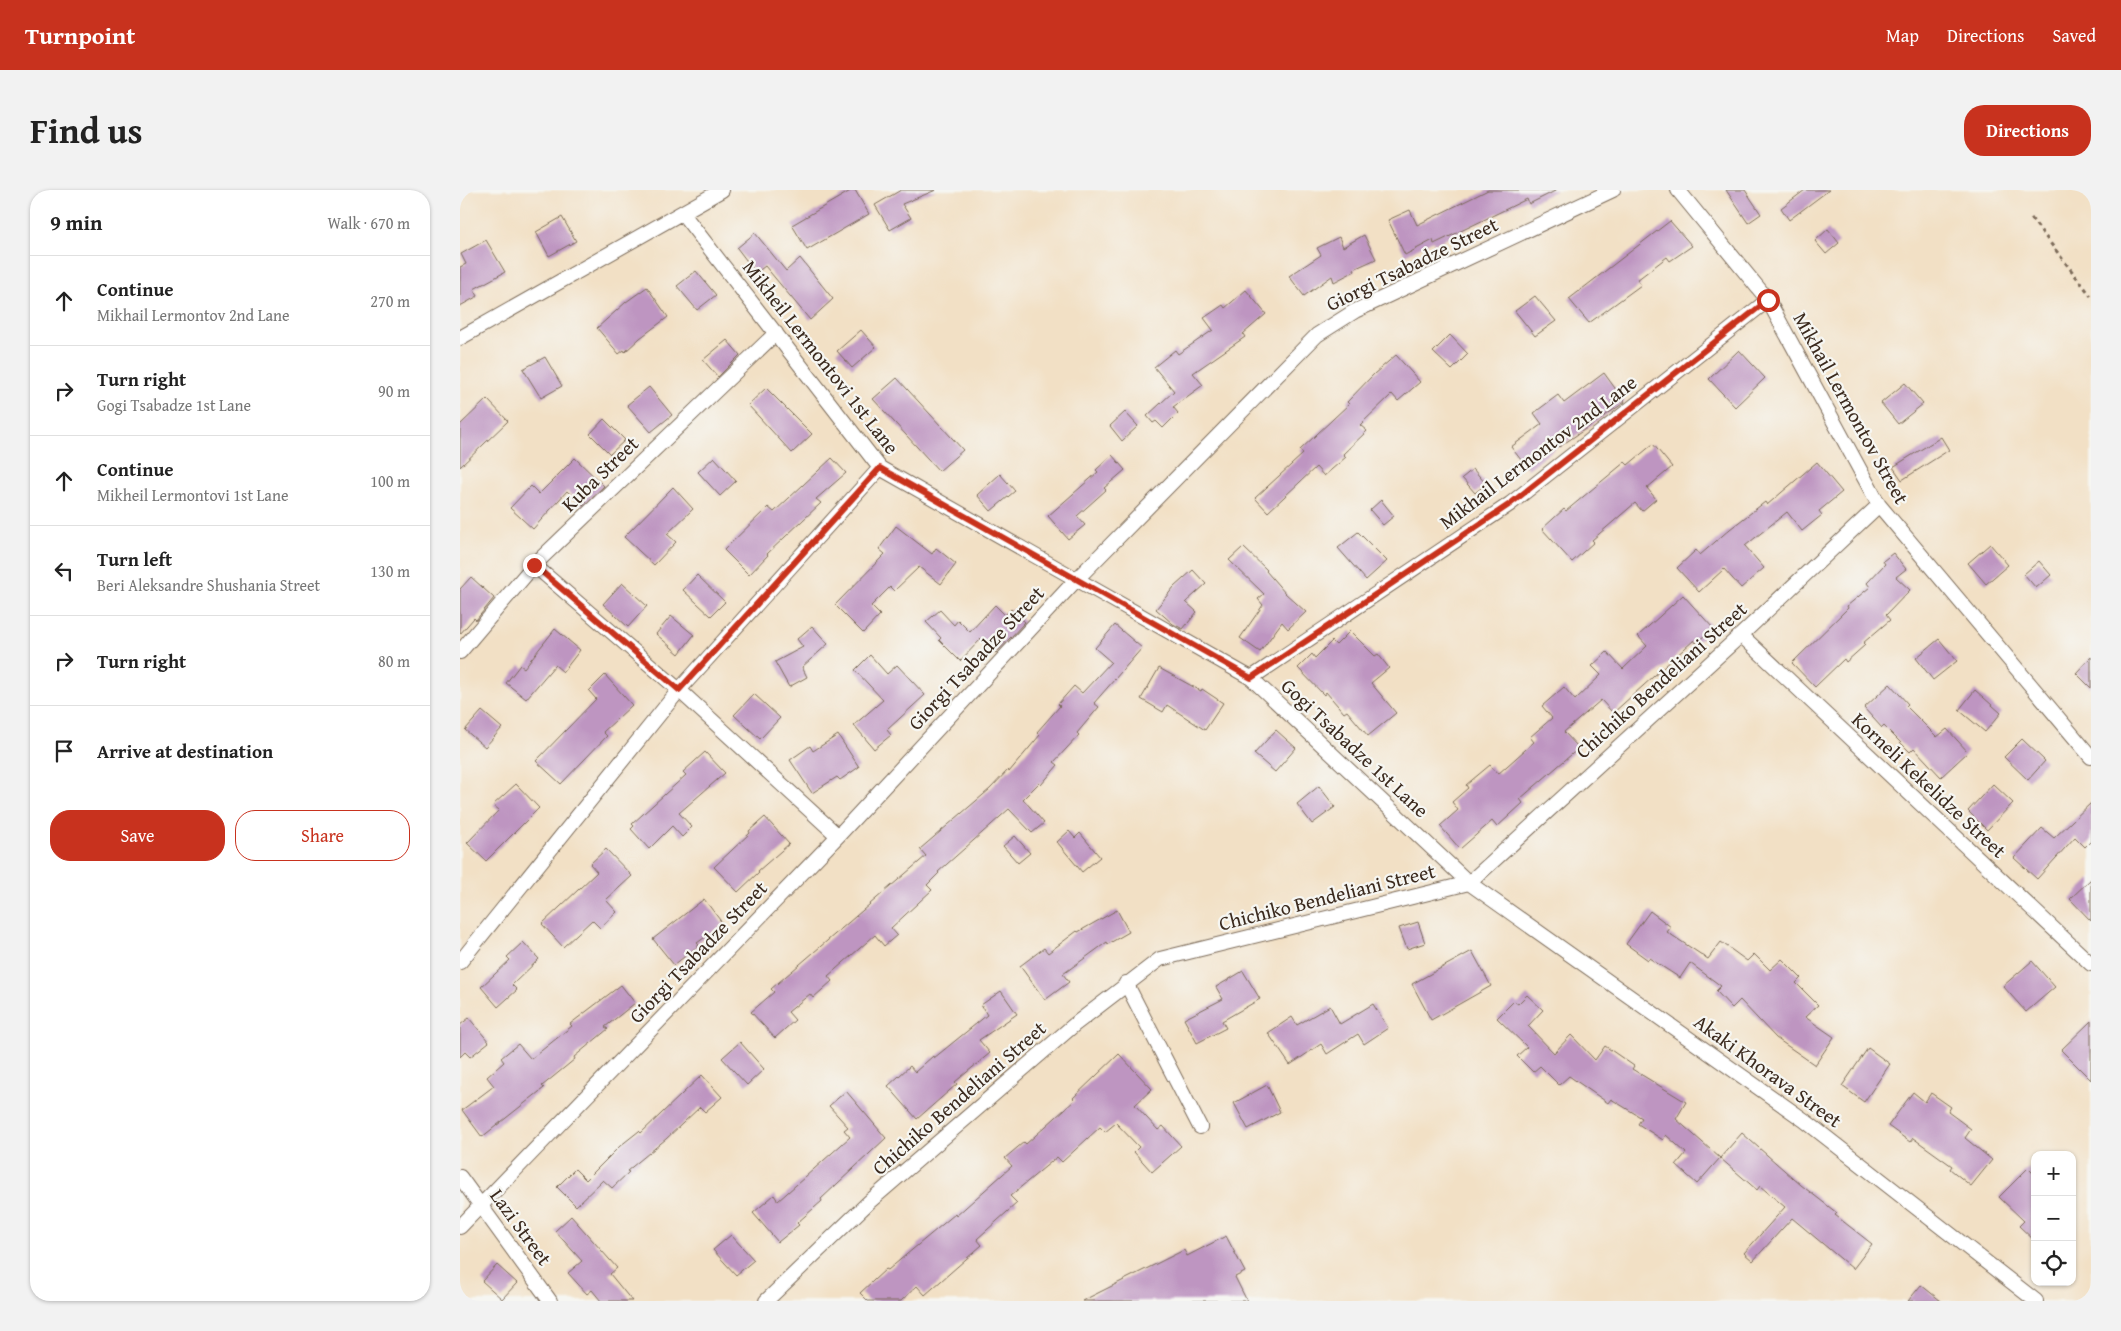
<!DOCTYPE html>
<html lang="en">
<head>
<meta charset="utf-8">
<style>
  body { margin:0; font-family:"Gentium Book Plus",serif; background:#f2f2f2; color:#222 }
  .controls { position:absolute; right:15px; bottom:15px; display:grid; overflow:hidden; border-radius:10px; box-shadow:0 1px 4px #0004 }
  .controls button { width:45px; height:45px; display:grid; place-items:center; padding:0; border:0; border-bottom:1px solid #e0e0e0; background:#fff; color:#222; font:25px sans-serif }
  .stop { position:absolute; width:15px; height:15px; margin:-11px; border:4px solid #c8321e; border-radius:50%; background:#fff }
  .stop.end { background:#c8321e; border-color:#fff; box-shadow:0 1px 5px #0008 }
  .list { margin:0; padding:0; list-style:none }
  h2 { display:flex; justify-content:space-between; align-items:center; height:65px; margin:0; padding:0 20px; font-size:21px }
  h2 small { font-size:16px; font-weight:400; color:#767676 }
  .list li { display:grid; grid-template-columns:32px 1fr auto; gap:15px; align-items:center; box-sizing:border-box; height:90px; padding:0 20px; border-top:1px solid #e0e0e0 }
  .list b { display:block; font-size:19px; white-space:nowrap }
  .list p { margin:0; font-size:16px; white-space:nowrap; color:#767676 }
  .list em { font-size:16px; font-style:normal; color:#767676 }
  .actions { display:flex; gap:10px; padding:15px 20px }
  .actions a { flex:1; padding:11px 0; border:1px solid #c8321e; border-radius:20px; text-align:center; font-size:18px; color:#c8321e }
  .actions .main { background:#c8321e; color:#fff }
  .icon { flex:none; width:28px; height:28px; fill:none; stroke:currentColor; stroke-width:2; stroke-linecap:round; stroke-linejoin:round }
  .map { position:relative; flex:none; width:1631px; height:1111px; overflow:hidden; border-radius:20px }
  header { display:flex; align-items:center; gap:30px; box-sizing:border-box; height:70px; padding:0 25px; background:#c8321e; color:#fff }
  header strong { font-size:24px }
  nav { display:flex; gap:28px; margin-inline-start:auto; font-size:18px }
  .intro { display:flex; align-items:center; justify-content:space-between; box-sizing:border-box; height:120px; padding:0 30px }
  h1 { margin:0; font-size:35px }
  .button { padding:12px 22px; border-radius:20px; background:#c8321e; color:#fff; font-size:18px; font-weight:700 }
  main { display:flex; gap:30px; padding:0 30px }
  aside { flex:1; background:#fff; border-radius:20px; box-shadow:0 1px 4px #0004 }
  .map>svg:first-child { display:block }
  .building { fill:#be95c1 }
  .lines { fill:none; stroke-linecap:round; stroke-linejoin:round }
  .minor-casing { stroke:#7b6a58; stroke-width:16 }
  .path { stroke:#7b6a58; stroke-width:3; stroke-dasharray:4 4; stroke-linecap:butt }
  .minor { stroke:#fff; stroke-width:14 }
  .route { stroke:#c8321e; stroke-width:6 }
  .labels { text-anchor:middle; stroke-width:4.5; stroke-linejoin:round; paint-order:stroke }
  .street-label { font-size:20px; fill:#3b2a1e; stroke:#f6f6f2 }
</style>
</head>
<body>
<header>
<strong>Turnpoint</strong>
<nav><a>Map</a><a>Directions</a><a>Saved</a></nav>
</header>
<div class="intro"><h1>Find us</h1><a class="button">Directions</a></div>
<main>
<aside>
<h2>9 min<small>Walk · 670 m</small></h2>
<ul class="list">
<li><svg class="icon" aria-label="ahead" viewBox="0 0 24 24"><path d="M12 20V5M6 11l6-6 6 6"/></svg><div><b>Continue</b><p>Mikhail Lermontov 2nd Lane</p></div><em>270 m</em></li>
<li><svg class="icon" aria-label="right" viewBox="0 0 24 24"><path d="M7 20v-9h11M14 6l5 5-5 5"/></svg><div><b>Turn right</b><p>Gogi Tsabadze 1st Lane</p></div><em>90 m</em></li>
<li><svg class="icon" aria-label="ahead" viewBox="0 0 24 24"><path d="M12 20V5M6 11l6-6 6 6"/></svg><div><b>Continue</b><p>Mikheil Lermontovi 1st Lane</p></div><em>100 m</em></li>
<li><svg class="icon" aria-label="left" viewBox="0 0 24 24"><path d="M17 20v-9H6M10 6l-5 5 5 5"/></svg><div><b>Turn left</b><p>Beri Aleksandre Shushania Street</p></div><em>130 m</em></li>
<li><svg class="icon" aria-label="right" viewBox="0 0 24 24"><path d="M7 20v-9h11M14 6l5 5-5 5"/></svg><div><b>Turn right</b></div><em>80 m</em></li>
<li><svg class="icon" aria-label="arrive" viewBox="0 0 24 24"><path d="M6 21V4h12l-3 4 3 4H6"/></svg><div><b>Arrive at destination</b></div></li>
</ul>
<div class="actions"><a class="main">Save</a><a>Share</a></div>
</aside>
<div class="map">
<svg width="1631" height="1111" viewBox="0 0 1631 1111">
  <rect width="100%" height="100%" fill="#f6f6f2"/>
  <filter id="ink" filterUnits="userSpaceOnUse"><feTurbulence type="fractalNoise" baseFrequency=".02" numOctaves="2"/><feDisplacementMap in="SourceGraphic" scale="10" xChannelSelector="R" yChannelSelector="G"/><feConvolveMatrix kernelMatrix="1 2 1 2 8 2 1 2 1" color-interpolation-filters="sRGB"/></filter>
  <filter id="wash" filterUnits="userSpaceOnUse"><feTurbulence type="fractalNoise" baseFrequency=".0096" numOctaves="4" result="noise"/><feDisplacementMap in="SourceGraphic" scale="20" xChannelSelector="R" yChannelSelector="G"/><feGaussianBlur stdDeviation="1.12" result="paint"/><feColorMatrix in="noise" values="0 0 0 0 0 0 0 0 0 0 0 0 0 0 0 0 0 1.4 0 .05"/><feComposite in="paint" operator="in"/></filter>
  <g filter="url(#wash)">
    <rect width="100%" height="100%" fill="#f2e0c5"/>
    <g id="blocks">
      <path class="building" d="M 392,0 L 395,0 L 409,24 L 347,60 L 332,35 Z
        M 441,0 L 476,0 L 442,14 L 451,28 L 430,40 L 415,15 Z
        M 1028,0 L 1097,0 L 1069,14 L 1067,9 L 974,54 L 973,50 L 945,65 L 928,30 L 950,20 L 957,35 Z
        M 1266,0 L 1285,0 L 1301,24 L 1288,33 Z
        M 1345,0 L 1369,0 L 1329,30 L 1321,18 Z
        M 102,27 L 116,51 L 89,66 L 76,42 Z
        M 1210,31 L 1232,56 L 1210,71 L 1207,67 L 1177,90 L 1181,95 L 1129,133 L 1109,109 Z
        M 1368,39 L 1379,53 L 1366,64 L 1355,51 Z
        M 295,43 L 326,81 L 340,68 L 373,109 L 350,130 L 305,76 L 296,83 L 277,58 Z
        M 904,45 L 916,69 L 894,79 L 895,81 L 874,92 L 872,86 L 844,106 L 829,86 L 861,65 L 857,58 L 879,47 L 883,57 Z
        M 26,50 L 45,82 L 14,99 L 18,106 L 0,116 L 0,77 L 6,74 L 1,64 Z
        M 236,81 L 256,105 L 237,120 L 217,96 Z
        M 187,97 L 208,127 L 180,148 L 165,162 L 164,160 L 159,164 L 137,138 L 166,112 Z
        M 786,100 L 806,124 L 783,144 L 785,147 L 733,183 L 743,195 L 713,217 L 718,223 L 703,238 L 696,231 L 693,233 L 687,226 L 714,201 L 694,177 L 715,160 L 718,164 L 753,140 L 744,128 L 763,115 L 765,118 Z
        M 1075,106 L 1096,131 L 1075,146 L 1055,121 Z
        M 401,140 L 416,157 L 392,178 L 377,161 Z
        M 990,145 L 1008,164 L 992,180 L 973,162 Z
        M 267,150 L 280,165 L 258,187 L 243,170 Z
        M 1279,160 L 1305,188 L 1275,217 L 1249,189 Z
        M 936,165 L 960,192 L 938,211 L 932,204 L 900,235 L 907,241 L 883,264 L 886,267 L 864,286 L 856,277 L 808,322 L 795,308 L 843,264 L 840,260 L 889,214 L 887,212 L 914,184 Z
        M 85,167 L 102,196 L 81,208 L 63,179 Z
        M 1144,183 L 1165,212 L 1099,257 L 1098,256 L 1068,279 L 1051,257 L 1082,234 L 1074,223 L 1098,205 L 1104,213 Z
        M 437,188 L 503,260 L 479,281 L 413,209 Z
        M 1445,193 L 1463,214 L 1438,234 L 1421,213 Z
        M 189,197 L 212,225 L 191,242 L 167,215 Z
        M 306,198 L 352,244 L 332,263 L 288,215 Z
        M 27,209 L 48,231 L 0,277 L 0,235 Z
        M 665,222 L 678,236 L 662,251 L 650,236 Z
        M 144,229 L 165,250 L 150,264 L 130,244 Z
        M 1481,247 L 1489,260 L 1442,290 L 1433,277 Z
        M 1193,254 L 1212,277 L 1187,298 L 1196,309 L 1182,321 L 1175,313 L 1132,350 L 1134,352 L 1112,372 L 1082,339 L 1104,319 L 1106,321 L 1165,272 L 1168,275 Z
        M 652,265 L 665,280 L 644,298 L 646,300 L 617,326 L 625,335 L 608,349 L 588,326 L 638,282 L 636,280 Z
        M 254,267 L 276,291 L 260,306 L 238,282 Z
        M 115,268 L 144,296 L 123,316 L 107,301 L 73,339 L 50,318 L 71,296 L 79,304 Z
        M 372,268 L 386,283 L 356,309 L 361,313 L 307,364 L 308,365 L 289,385 L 264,360 L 308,317 L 314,322 Z
        M 1357,272 L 1382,302 L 1359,321 L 1362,325 L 1342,341 L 1327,322 L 1285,356 L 1304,378 L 1281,398 L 1264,379 L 1239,402 L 1217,378 L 1236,360 L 1240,365 L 1270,339 L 1305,312 L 1307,315 Z
        M 1013,279 L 1026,294 L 1015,303 L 1002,288 Z
        M 540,284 L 555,301 L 531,321 L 517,305 Z
        M 213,297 L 233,319 L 207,344 L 216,352 L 194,375 L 164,347 Z
        M 921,310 L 934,326 L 923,335 L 910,320 Z
        M 436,336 L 472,364 L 476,358 L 496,374 L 481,394 L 459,377 L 434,401 L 430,397 L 411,416 L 420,425 L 403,443 L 375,415 L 425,364 L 419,359 Z
        M 898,342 L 927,371 L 906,390 L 878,358 Z
        M 1530,354 L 1548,375 L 1526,394 L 1508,373 Z
        M 783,357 L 807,380 L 806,381 L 825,403 L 846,422 L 828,439 L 822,432 L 800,462 L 780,448 L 803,415 L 798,409 L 804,404 L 769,370 Z
        M 1433,363 L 1446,379 L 1436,387 L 1450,400 L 1426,425 L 1430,430 L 1403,453 L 1405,455 L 1386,472 L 1384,469 L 1355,497 L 1332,473 L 1388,418 L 1387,416 L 1410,397 L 1407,393 L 1425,374 L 1423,371 Z
        M 1579,371 L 1591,385 L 1576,398 L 1564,384 Z
        M 733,380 L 746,394 L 726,412 L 737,422 L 723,439 L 713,434 L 696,419 L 714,397 Z
        M 237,385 L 265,412 L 251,426 L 223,400 Z
        M 11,387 L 34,408 L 16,430 L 14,428 L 0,444 L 0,399 Z
        M 162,393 L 187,416 L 168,437 L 143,414 Z
        M 1223,405 L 1253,438 L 1236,453 L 1234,450 L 1153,523 L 1141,510 L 1104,542 L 1119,558 L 1060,609 L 1063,613 L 1037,637 L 1032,631 L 1000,659 L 980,636 L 998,620 L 992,612 L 1008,598 L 1006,595 L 1030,575 L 1038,584 L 1074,552 L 1070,547 L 1092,528 L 1082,516 L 1104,497 L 1115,510 L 1141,485 L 1132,476 L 1147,462 L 1163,479 L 1187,456 L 1178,446 Z
        M 535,415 L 545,425 L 551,419 L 565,432 L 536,463 L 521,449 L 500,471 L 479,450 L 481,448 L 466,432 L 480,420 L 494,435 L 498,430 L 510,442 Z
        M 211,426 L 234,445 L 219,464 L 196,444 Z
        M 655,435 L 682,458 L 634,513 L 639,517 L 617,543 L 619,545 L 594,572 L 598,575 L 581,595 L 579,593 L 563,609 L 584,633 L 572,643 L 549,619 L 478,682 L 479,683 L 467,695 L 472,700 L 431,738 L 437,745 L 424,756 L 415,745 L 368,786 L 372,791 L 353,808 L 350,804 L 328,822 L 335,830 L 315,848 L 291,822 L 314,802 L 311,799 L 466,666 L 460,659 L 530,599 L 548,580 L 549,582 L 580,545 L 577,542 L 600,516 L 598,514 L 614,496 L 622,503 L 651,472 L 635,458 Z
        M 352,436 L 368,454 L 342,477 L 347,487 L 329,497 L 315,472 L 343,457 L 337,449 Z
        M 95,439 L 120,460 L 103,482 L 95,475 L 66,509 L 46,493 L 60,475 L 64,478 Z
        M 890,441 L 915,466 L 918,464 L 929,478 L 911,493 L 936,523 L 908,546 L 887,521 L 884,523 L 866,502 L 864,505 L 838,478 L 852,464 L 855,468 L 872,451 L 876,455 Z
        M 1479,449 L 1497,471 L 1473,490 L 1456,468 Z
        M 410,465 L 427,484 L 437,475 L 465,505 L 427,540 L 431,545 L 414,559 L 394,535 L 423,510 L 395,480 Z
        M 1631,467 L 1631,498 L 1616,483 Z
        M 699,478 L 741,501 L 742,499 L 763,513 L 745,540 L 707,515 L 703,522 L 681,509 Z
        M 145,485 L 172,515 L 143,542 L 147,546 L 101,594 L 76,571 L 136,509 L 129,501 Z
        M 1430,494 L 1448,514 L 1446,516 L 1477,547 L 1487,539 L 1508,562 L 1481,587 L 1454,558 L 1450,562 L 1424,536 L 1422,538 L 1404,518 Z
        M 1515,500 L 1541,523 L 1525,542 L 1499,520 Z
        M 294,504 L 320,528 L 300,549 L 274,525 Z
        M 22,521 L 42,538 L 25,557 L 5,540 Z
        M 816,540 L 836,558 L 815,582 L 794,564 Z
        M 378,545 L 399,577 L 380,590 L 377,587 L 352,603 L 330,570 L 350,556 L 353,561 Z
        M 1562,549 L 1585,571 L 1568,590 L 1544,567 Z
        M 245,562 L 265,583 L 219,623 L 232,637 L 222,647 L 212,636 L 189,659 L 171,639 L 174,636 L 172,634 L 226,585 L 223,582 Z
        M 56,594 L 79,618 L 26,671 L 7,653 L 39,620 L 33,615 Z
        M 1533,594 L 1553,613 L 1527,640 L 1508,621 Z
        M 859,596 L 875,617 L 852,634 L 837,614 Z
        M 1631,613 L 1631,651 L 1625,657 L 1615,647 L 1577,689 L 1554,668 L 1582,638 L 1594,648 Z
        M 305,627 L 329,654 L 298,681 L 299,682 L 278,702 L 254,677 L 290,643 L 289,641 Z
        M 609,641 L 615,648 L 620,643 L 640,667 L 622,682 L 597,652 Z
        M 555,646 L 570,663 L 558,673 L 543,656 Z
        M 146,659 L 172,686 L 146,710 L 157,722 L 140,738 L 132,730 L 103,757 L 82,734 L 137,682 L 130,674 Z
        M 1631,689 L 1631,731 L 1610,709 Z
        M 244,709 L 263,734 L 237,753 L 239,755 L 214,775 L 193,749 Z
        M 657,720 L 669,742 L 648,754 L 647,752 L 603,784 L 609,792 L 585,810 L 560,776 L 584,758 L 588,763 L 617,741 L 618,742 Z
        M 1190,721 L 1211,737 L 1207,742 L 1248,769 L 1261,752 L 1287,771 L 1294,764 L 1310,780 L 1322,769 L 1341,788 L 1336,793 L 1358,815 L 1345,827 L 1374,847 L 1355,875 L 1316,848 L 1280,810 L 1272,818 L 1256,801 L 1261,796 L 1230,773 L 1220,788 L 1189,768 L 1188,770 L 1166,754 Z
        M 958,732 L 965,753 L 947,759 L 939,738 Z
        M 63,752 L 79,769 L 52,795 L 57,800 L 38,817 L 21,797 L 50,770 L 47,767 Z
        M 1012,761 L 1031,796 L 971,830 L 952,794 Z
        M 1572,771 L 1595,797 L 1566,822 L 1543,796 Z
        M 783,781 L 800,809 L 762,831 L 766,838 L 737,853 L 724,829 L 763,809 L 756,797 Z
        M 161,795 L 175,813 L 145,837 L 148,839 L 114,867 L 115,869 L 82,896 L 84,898 L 22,947 L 2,920 L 34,896 L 27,887 L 44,872 L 41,868 L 58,854 L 71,869 L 112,836 L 110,834 Z
        M 541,801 L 557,824 L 519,850 L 530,863 L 495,892 L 497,894 L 457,929 L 428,896 L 450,876 L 455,882 L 473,866 L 474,868 L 527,825 L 521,815 Z
        M 1067,805 L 1083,820 L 1068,836 L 1094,863 L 1111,845 L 1135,870 L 1145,856 L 1174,876 L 1172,879 L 1226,912 L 1216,929 L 1260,968 L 1237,994 L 1216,975 L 1226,963 L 1206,945 L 1203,950 L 1178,934 L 1182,928 L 1151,909 L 1148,913 L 1109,886 L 1099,895 L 1080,876 L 1073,882 L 1057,866 L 1067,857 L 1037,828 L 1054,811 L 1058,814 Z
        M 913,814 L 928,838 L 904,854 L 898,844 L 867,864 L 861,854 L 830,875 L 808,843 L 832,827 L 837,835 L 870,816 L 880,834 Z
        M 9,828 L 29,852 L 10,867 L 5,862 L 0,867 L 0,835 Z
        M 1631,831 L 1631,890 L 1601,860 Z
        M 280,852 L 304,879 L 287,895 L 262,868 Z
        M 1408,858 L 1430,874 L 1404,912 L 1382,896 Z
        M 659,864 L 692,899 L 675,915 L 698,940 L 703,936 L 721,956 L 692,982 L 674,962 L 679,957 L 656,933 L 645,942 L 640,937 L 602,972 L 597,967 L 550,1006 L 557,1013 L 517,1049 L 522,1055 L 465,1105 L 457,1096 L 441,1111 L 408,1111 L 400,1103 L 426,1079 L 428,1080 L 495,1024 L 496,1026 L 552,976 L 545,968 L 564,952 L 566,954 L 615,910 L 613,908 Z
        M 242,885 L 262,907 L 245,922 L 240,917 L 206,949 L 167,981 L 169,982 L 152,998 L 143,990 L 116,1016 L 97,997 L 115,979 L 126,990 L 160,956 L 179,941 L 181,943 Z
        M 807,895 L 820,922 L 788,939 L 774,913 Z
        M 386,901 L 426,948 L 361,1009 L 362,1011 L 337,1033 L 339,1035 L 318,1052 L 293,1023 L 314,1005 L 318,1011 L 390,947 L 384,940 L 388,937 L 369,916 Z
        M 1453,902 L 1465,912 L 1471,903 L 1491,917 L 1488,922 L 1511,939 L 1505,948 L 1532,970 L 1511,996 L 1490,979 L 1492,976 L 1453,948 L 1450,952 L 1428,936 Z
        M 1282,943 L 1341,995 L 1377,1023 L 1375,1025 L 1412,1054 L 1393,1079 L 1332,1028 L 1293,1071 L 1284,1063 L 1325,1017 L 1300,996 L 1297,1000 L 1260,968 Z
        M 1568,978 L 1575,985 L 1575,1051 L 1559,1036 L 1564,1031 L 1539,1007 Z
        M 111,1026 L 157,1078 L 150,1084 L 172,1111 L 141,1111 L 132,1100 L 127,1104 L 108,1083 L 122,1071 L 95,1041 Z
        M 271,1045 L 294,1070 L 276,1085 L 253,1060 Z
        M 766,1046 L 785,1082 L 775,1087 L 787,1111 L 622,1111 L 724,1060 L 727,1066 Z
        M 37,1075 L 57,1093 L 42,1109 L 22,1091 Z
        M 1461,1095 L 1481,1111 L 1448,1111 Z"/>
    </g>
  </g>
  <g filter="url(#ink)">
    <use href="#blocks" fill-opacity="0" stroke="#7b6a58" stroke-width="1"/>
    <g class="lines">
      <defs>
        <path id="minor" d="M 1218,0 L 1308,110 L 1419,315 L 1631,567
          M 223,24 L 420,278 L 791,488 L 1009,693 L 1344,930 L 1576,1111
          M 0,148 L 262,0
          M 74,375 L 219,500 L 378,646
          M 1281,445 L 1631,774
          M 0,462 L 74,375 L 316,143
          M 791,488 L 1050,314 L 1308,110
          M 0,772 L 219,500 L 420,278
          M 666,793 L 740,937
          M 0,987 L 90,1111
          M 0,1037 L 378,646 L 616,390 L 857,145 L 895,121 L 1153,0
          M 306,1111 L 409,1012 L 614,835 L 700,769 L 1009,693 L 1281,445 L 1419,315"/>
      </defs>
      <use href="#minor" class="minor-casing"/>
      <path class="path" d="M 1571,28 L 1631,106"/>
      <use href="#minor" class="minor"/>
    </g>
  </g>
  <g class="lines" filter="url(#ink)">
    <path class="route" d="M 74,375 L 219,500 L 420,278 L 791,488 L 1050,314 L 1308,110"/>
  </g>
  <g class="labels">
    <g class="street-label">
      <text transform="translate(952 74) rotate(-26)" y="7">Giorgi Tsabadze Street</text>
      <text transform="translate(361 167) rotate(52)" y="7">Mikheil Lermontovi 1st Lane</text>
      <text transform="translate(1391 218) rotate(61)" y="7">Mikhail Lermontov Street</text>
      <text transform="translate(1078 262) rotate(-37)" y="7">Mikhail Lermontov 2nd Lane</text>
      <text transform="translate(140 284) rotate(-44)" y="7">Kuba Street</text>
      <text transform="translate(516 468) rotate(-47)" y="7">Giorgi Tsabadze Street</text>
      <text transform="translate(1201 490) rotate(-42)" y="7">Chichiko Bendeliani Street</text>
      <text transform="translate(895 558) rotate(43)" y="7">Gogi Tsabadze 1st Lane</text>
      <text transform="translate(1469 595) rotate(43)" y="7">Korneli Kekelidze Street</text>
      <text transform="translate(867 707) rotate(-14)" y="7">Chichiko Bendeliani Street</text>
      <text transform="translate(238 762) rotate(-46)" y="7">Giorgi Tsabadze Street</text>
      <text transform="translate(1308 881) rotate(36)" y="7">Akaki Khorava Street</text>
      <text transform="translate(499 908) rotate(-41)" y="7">Chichiko Bendeliani Street</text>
      <text transform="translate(61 1037) rotate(54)" y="7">Lazi Street</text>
    </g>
  </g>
</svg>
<div class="controls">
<button>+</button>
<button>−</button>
<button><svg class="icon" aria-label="locate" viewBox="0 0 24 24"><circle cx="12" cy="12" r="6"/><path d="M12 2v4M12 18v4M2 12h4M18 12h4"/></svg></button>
</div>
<div class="stop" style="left:1308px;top:110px"></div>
<div class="stop end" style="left:74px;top:375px"></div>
</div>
</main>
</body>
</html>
